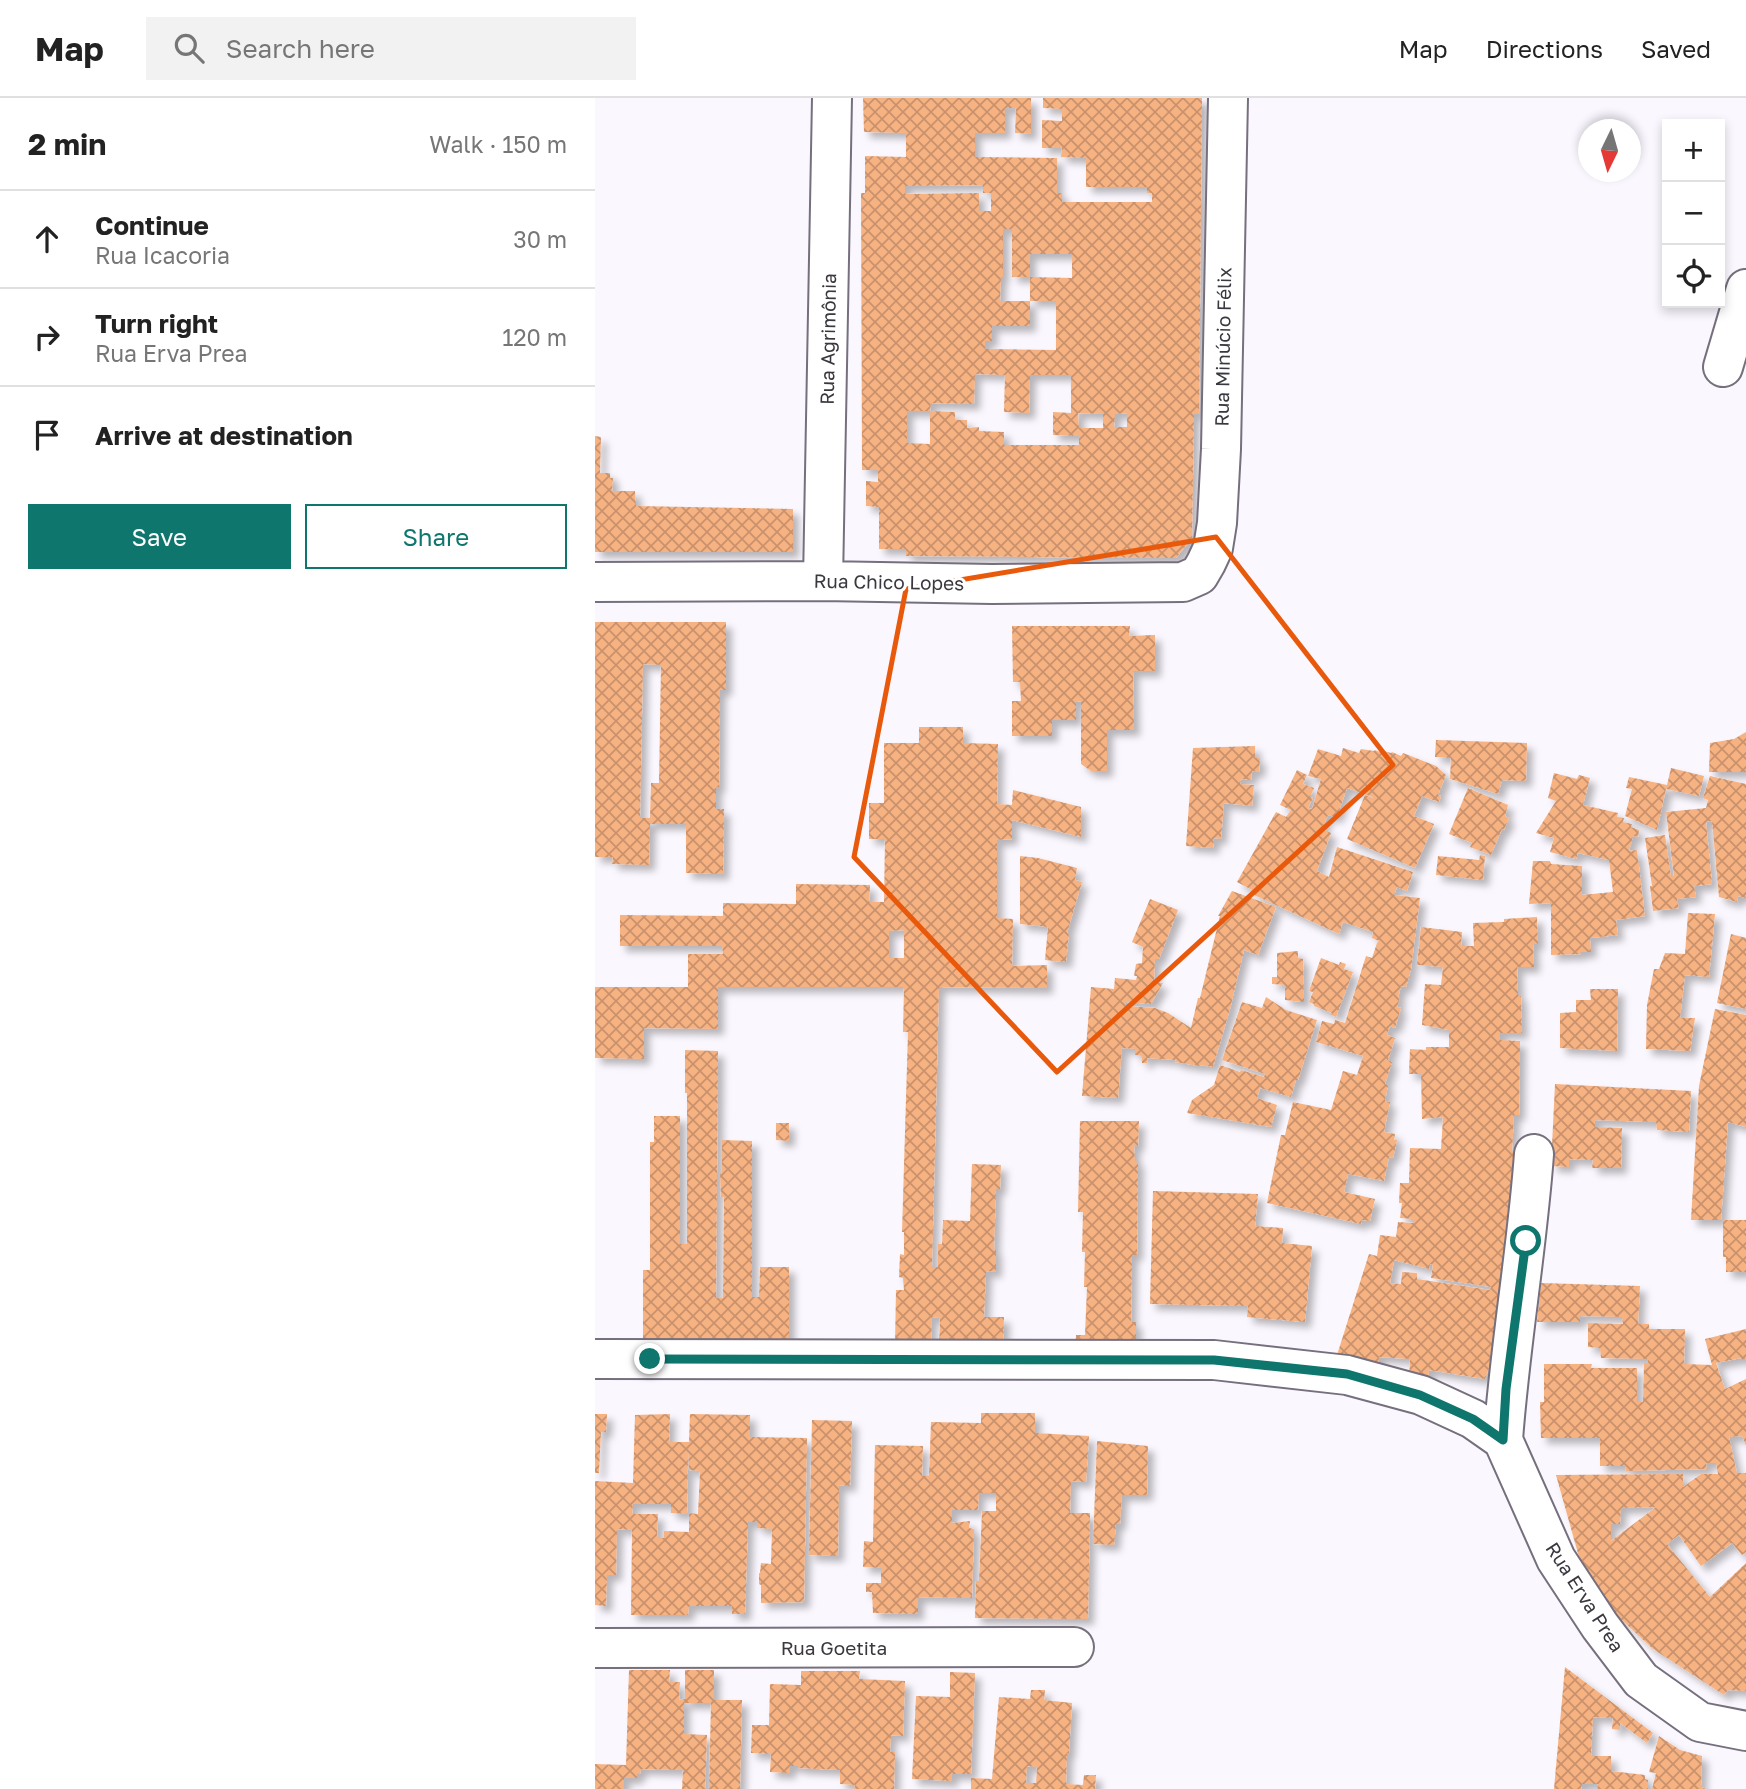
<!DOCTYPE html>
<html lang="en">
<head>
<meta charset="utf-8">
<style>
  body { margin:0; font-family:"Golos Text",sans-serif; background:#f2f2f2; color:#222 }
  .controls { position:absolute; right:21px; top:21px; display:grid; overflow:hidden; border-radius:0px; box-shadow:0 4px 10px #0003 }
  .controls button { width:63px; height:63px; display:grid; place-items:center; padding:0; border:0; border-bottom:2px solid #e0e0e0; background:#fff; color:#222; font:35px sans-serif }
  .compass { position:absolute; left:983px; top:21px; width:63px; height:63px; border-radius:50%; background:#fff; box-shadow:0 4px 10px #0003; rotate:185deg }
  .stop { position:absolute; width:21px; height:21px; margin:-16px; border:5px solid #0f766e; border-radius:50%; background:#fff }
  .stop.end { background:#0f766e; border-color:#fff; box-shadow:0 2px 7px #0008 }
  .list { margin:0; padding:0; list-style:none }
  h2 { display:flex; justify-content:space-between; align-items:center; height:91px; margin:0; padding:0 28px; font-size:30px }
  h2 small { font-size:23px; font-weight:400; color:#767676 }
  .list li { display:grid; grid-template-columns:46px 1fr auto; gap:21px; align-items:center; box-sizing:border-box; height:98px; padding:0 28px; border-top:2px solid #e0e0e0 }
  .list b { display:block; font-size:26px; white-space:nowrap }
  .list p { margin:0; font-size:23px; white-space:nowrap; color:#767676 }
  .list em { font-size:23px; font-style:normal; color:#767676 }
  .actions { display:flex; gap:14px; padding:21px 28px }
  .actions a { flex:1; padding:16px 0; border:2px solid #0f766e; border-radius:0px; text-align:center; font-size:24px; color:#0f766e }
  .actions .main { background:#0f766e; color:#fff }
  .icon { flex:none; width:38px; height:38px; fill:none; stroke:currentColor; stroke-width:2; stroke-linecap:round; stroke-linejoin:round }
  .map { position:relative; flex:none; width:1151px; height:1691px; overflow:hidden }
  header { display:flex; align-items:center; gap:42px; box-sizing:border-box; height:98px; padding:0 35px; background:#fff; border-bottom:2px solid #e0e0e0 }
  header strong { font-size:33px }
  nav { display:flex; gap:38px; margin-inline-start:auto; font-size:24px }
  .search { width:490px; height:63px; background:#f2f2f2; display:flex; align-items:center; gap:18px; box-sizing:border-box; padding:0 24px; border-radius:0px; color:#767676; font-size:26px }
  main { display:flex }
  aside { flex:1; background:#fff }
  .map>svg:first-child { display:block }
  .building { fill:url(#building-cross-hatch); fill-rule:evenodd; filter:url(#shadow) }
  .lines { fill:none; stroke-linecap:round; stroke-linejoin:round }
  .street-casing { stroke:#766f7e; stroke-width:42 }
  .street { stroke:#fff; stroke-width:38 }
  .route { stroke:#0f766e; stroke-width:9 }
  .marked { fill:none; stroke:#e8590c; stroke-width:5; stroke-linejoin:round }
  .labels { text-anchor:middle; stroke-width:6; stroke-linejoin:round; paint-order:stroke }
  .street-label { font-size:19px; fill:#3b373e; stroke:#fff }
</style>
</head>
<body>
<header>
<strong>Map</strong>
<div class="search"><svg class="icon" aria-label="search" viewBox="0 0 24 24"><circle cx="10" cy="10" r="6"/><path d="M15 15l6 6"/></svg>Search here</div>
<nav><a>Map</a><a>Directions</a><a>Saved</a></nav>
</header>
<main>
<aside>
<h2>2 min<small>Walk · 150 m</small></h2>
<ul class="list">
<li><svg class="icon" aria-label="ahead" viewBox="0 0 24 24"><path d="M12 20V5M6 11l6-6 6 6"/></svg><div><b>Continue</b><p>Rua Icacoria</p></div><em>30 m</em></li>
<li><svg class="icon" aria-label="right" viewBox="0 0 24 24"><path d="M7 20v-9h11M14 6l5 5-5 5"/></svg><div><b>Turn right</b><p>Rua Erva Prea</p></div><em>120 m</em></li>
<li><svg class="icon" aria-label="arrive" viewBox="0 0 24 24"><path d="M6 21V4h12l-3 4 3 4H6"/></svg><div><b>Arrive at destination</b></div></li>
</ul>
<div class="actions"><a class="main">Save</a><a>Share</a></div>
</aside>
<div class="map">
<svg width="1151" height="1691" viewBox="0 0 1151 1691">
  <defs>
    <pattern id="building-cross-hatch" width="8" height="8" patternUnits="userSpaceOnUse" patternTransform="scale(1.75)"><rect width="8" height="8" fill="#f7b282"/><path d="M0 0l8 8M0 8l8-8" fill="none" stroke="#c9926c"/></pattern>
    <filter id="shadow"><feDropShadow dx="6" dy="6" stdDeviation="3.5" flood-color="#0004"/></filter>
  </defs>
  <rect width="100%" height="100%" fill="#faf7fe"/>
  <path class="building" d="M 268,0 L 436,0 L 436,36 L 420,35 L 421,10 L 410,10 L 410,35 L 380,35 L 380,59 L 462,60 L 462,95 L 467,95 L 467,104 L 557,104 L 557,95 L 552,95 L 552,89 L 491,89 L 491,60 L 466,59 L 467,50 L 447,50 L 447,22 L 467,23 L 467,11 L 448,10 L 448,0 L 607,0 L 604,316 L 599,316 L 597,440 L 581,460 L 311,458 L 311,451 L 284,451 L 284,409 L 271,408 L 271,383 L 283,384 L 283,372 L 267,372 L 266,95 L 270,95 L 270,58 L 311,59 L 311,35 L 269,34 ZM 388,87 L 388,95 L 396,95 L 396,113 L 384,113 L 384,95 L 310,96 L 310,88 ZM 408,131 L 417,131 L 417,179 L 435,179 L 435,156 L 477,156 L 477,180 L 435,179 L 435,203 L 461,203 L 461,252 L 390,251 L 390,243 L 397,243 L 397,228 L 435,228 L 435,203 L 405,203 L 406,179 L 408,179 ZM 380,276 L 410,277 L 409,314 L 434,315 L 435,277 L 476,277 L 476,315 L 458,314 L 458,337 L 484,338 L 484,347 L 409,347 L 409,334 L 384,333 L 384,329 L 372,330 L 372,322 L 360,322 L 360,314 L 335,313 L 336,305 L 379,306 ZM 312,313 L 335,313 L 335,346 L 312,345 ZM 483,315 L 508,316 L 508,330 L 484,330 ZM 532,315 L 532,329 L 519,329 L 520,316 Z
    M 0,338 L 6,339 L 5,375 L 15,375 L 15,380 L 18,380 L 17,393 L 40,393 L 41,408 L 198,411 L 198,454 L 0,454 Z
    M 0,524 L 131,524 L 131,592 L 125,592 L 124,689 L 121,689 L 121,711 L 129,711 L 128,776 L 91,775 L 91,726 L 55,726 L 54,767 L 17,766 L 18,759 L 0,759 ZM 48,566 L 66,567 L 64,685 L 56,685 L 55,720 L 45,720 Z
    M 417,528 L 535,528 L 534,538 L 560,537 L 560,573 L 538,573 L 539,632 L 512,632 L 512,673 L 496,673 L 486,666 L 486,603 L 481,604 L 481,622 L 457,622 L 457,638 L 417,638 L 417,603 L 426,603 L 425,584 L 418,584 Z
    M 324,629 L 368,629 L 368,645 L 403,646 L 402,706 L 417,707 L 418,692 L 486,709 L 486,739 L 417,722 L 417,741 L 402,742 L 402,820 L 418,821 L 417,868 L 452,867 L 452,890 L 344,889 L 337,1169 L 343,1169 L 343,1146 L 347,1146 L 348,1122 L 375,1123 L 377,1066 L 406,1067 L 405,1091 L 401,1091 L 399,1152 L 401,1152 L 401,1174 L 391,1173 L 389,1219 L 409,1219 L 408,1250 L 344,1249 L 345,1220 L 337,1219 L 336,1248 L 300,1247 L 301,1192 L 309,1192 L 308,1180 L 304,1179 L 305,1156 L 309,1157 L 309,1134 L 307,1134 L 313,934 L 308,934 L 309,889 L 123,889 L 123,931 L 49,930 L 49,961 L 0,960 L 0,889 L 93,889 L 93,856 L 128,856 L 127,848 L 25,848 L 25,817 L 128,818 L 128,805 L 201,806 L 201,786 L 275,787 L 274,804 L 289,804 L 290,741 L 274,741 L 274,705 L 289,705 L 289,645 L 324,645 ZM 309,832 L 309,860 L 294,860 L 294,833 Z
    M 1151,634 L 1151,674 L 1114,674 L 1115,645 L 1139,641 Z
    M 841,642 L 932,645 L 931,683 L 907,682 L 903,696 L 855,681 L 856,660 L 840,659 Z
    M 660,648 L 660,660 L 665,660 L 664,674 L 657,673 L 656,682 L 646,681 L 645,686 L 659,687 L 657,708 L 629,705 L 626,741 L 619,740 L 618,750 L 591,748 L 598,650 Z
    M 748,650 L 764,655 L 766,651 L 779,653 L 780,652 L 785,654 L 785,652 L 796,655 L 797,654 L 806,658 L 808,655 L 841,668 L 851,677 L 843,697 L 846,698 L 844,704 L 827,698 L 819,718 L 839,726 L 820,770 L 752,741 L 770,697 L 778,700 L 778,699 L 752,690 L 742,719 L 733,717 L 727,731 L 736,735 L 722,773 L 734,779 L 742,749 L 818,774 L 812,793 L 802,789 L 799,797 L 825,800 L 816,871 L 811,889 L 806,888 L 803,900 L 805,900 L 802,909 L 806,910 L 800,930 L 795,928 L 792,937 L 800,940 L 793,962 L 797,964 L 790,986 L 793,987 L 790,1003 L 795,1004 L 789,1034 L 800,1036 L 799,1042 L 802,1042 L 798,1060 L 794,1059 L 789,1083 L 753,1076 L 749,1094 L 780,1101 L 775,1123 L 767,1122 L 766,1126 L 672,1105 L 686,1037 L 690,1037 L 698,1004 L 736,1012 L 748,973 L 762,977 L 768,958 L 721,944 L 727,923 L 739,926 L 740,922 L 750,925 L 771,858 L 777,860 L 782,845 L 784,843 L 777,840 L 778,834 L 748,824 L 744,836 L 659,797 L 661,794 L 642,784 L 681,714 L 691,719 L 696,712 L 685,707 L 702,672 L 712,677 L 708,686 L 719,690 L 715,699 L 718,700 L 713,710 L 717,711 L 726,681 L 713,678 L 723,651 L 746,658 Z
    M 1076,670 L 1109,678 L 1104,698 L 1071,691 L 1062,732 L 1030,718 L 1037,691 L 1031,690 L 1034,679 L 1072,687 Z
    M 959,675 L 982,681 L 984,677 L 995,680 L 988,707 L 1023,715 L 1022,719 L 1029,720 L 1028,724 L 1037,726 L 1036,729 L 1044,732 L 1043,739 L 1038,738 L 1034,753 L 1042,752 L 1050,818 L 1021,822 L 1023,837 L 995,840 L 996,854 L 986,854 L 986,856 L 956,857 L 956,805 L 934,806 L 938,763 L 955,763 L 956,766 L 987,768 L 987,797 L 1018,794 L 1014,762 L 983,755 L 981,761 L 955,754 L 959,740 L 941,735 L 961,703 L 953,700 Z
    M 1115,678 L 1151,686 L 1151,800 L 1143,798 L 1142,804 L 1124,799 L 1117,723 L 1111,724 L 1117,786 L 1099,788 L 1101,799 L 1082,801 L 1084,810 L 1058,813 L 1055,788 L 1057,788 L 1050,740 L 1070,737 L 1076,778 L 1079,778 L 1071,714 L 1111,710 L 1113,702 L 1108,700 Z
    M 873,690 L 913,707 L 910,718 L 914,720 L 909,732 L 907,731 L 896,757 L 875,749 L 877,745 L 854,736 Z
    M 885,757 L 890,758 L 888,782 L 841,777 L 843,758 L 884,762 Z
    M 425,758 L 443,760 L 482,770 L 480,782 L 487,784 L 472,835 L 474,835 L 471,864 L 450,862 L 453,829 L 425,826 Z
    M 637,793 L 681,809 L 663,857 L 649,852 L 635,911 L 618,969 L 605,967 L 604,968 L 580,964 L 581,962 L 552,960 L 552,965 L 547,965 L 547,958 L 540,957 L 540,951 L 527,950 L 523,1000 L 487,998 L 496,889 L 519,891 L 520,880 L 541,882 L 542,878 L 539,878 L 541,866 L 547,865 L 548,849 L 537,844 L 555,801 L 583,812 L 564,861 L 560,861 L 559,885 L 568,885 L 556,906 L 531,904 L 531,908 L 560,910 L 573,915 L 596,930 L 603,900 L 605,900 L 625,818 L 623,818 Z
    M 1093,815 L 1120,816 L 1114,879 L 1090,877 L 1085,920 L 1100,920 L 1095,953 L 1051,951 L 1052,907 L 1059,871 L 1064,871 L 1070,855 L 1090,856 Z
    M 942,819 L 943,846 L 938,846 L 939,869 L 922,869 L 923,897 L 926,898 L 927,935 L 905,935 L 905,942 L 925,943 L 924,1017 L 919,1017 L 917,1054 L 931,1054 L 900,1254 L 890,1281 L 834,1272 L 833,1284 L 814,1280 L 815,1261 L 784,1259 L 783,1269 L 742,1257 L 774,1156 L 782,1158 L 785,1137 L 801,1139 L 803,1124 L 818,1125 L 818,1121 L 805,1120 L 807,1105 L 804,1105 L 805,1085 L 814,1085 L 815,1050 L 846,1051 L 848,1019 L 827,1021 L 826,976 L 814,976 L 815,951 L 831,952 L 831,949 L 854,949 L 854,932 L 827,927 L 830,886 L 846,887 L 848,869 L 822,867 L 826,829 L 867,834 L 866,848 L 879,848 L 878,825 L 909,824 L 909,821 ZM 799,1162 L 834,1171 L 835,1166 L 838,1167 L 836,1180 L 896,1189 L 895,1192 L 822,1181 L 822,1175 L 807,1174 L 806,1186 L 795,1185 Z
    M 1136,836 L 1151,840 L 1151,911 L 1122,905 Z
    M 703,853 L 703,860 L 708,861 L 709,904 L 690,902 L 690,887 L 677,886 L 677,879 L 682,879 L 682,855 Z
    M 726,860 L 744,867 L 745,864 L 751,866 L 749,871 L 758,874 L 741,919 L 736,917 L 737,915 L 719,908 L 719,906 L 714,904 L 718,894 L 714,893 Z
    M 995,891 L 1023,891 L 1022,953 L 965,950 L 965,915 L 981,914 L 981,902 L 996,902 Z
    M 671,899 L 691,912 L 722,922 L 703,982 L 701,982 L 696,999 L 665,990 L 662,1000 L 682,1007 L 676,1029 L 592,1015 L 597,1002 L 619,987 L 625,967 L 645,974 L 646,972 L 669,979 L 670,976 L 627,962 L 647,904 L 667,910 Z
    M 1120,911 L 1151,917 L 1151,1029 L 1133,1024 L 1126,1122 L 1096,1122 L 1104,988 Z
    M 90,952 L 123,953 L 121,1200 L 128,1200 L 129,1099 L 126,1099 L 125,1075 L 127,1075 L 127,1042 L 157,1043 L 157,1199 L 164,1199 L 165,1169 L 194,1169 L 194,1246 L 48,1244 L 48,1172 L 55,1172 L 55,1044 L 59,1044 L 59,1018 L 85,1018 L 85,1146 L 92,1146 L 92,995 L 90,995 Z
    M 960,986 L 1096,993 L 1094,1034 L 1062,1032 L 1061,1024 L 1000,1022 L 1000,1029 L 1027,1030 L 1026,1070 L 997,1070 L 998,1062 L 974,1061 L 974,1069 L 956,1068 Z
    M 485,1023 L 544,1023 L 543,1048 L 539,1048 L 540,1063 L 543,1063 L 542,1157 L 537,1157 L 536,1224 L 541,1224 L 541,1256 L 480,1255 L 481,1237 L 490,1237 L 492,1189 L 489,1189 L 490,1154 L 487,1154 L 488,1114 L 483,1114 Z
    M 181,1025 L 194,1025 L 194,1043 L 181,1042 Z
    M 558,1093 L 663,1096 L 660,1128 L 688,1130 L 687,1145 L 717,1148 L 710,1224 L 652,1219 L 653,1208 L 555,1206 Z
    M 1128,1122 L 1151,1122 L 1151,1174 L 1131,1174 L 1131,1159 L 1128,1159 Z
    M 946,1185 L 1045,1188 L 1043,1226 L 1054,1226 L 1054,1231 L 1090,1231 L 1089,1266 L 1117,1267 L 1110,1241 L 1151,1231 L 1151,1261 L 1147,1262 L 1146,1260 L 1121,1265 L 1130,1291 L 1151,1281 L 1151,1347 L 1147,1338 L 1134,1339 L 1142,1375 L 1151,1375 L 1151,1454 L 1147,1457 L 1137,1445 L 1106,1468 L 1084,1437 L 1072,1446 L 1115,1499 L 1151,1465 L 1151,1593 L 1133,1592 L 1129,1597 L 1058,1551 L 1001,1498 L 986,1466 L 961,1377 L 1088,1376 L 1088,1389 L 1106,1376 L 1123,1376 L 1121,1365 L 1111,1365 L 1112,1371 L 1031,1373 L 1030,1368 L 1005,1368 L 1005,1340 L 946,1340 L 945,1304 L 949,1304 L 949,1266 L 997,1266 L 996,1270 L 1042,1270 L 1042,1304 L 1048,1304 L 1049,1265 L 1053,1265 L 1053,1261 L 1006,1260 L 1005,1250 L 993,1249 L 993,1225 L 1028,1226 L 1027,1219 L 985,1218 L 985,1224 L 942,1224 ZM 1061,1409 L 1016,1443 L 1016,1426 L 1025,1426 L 1026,1410 Z
    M 386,1315 L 440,1315 L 440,1335 L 494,1338 L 491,1384 L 476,1383 L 475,1415 L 495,1415 L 493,1521 L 380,1520 L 381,1483 L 384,1483 L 387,1413 L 401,1413 L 401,1395 L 384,1395 L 383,1412 L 357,1412 L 357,1425 L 375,1423 L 374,1430 L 379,1431 L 377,1500 L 323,1499 L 323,1516 L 278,1515 L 277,1494 L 271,1494 L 271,1485 L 286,1485 L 286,1470 L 268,1469 L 269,1443 L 278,1444 L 280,1347 L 328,1348 L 327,1378 L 334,1378 L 336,1324 L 386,1325 Z
    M 0,1316 L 12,1316 L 11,1334 L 6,1334 L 4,1375 L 0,1375 Z
    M 75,1316 L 74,1344 L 94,1344 L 95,1316 L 155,1317 L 155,1339 L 212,1340 L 209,1504 L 166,1505 L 166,1487 L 164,1486 L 164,1475 L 165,1475 L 166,1465 L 176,1466 L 177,1431 L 162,1430 L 162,1424 L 153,1424 L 150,1516 L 137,1516 L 137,1508 L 94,1508 L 93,1517 L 36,1517 L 37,1432 L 22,1431 L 21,1477 L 12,1477 L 11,1508 L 0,1507 L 0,1383 L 38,1385 L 40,1317 ZM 93,1353 L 94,1372 L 105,1373 L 103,1416 L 94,1415 L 94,1434 L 69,1433 L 69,1440 L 62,1440 L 63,1416 L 37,1416 L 38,1406 L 76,1406 L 76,1415 L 92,1416 Z
    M 217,1322 L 257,1323 L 255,1388 L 244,1387 L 243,1458 L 214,1457 Z
    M 502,1343 L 553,1348 L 552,1397 L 527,1397 L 525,1426 L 521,1426 L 519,1447 L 498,1446 Z
    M 970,1569 L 1058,1635 L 1052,1645 L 1025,1625 L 1025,1632 L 1017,1631 L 1018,1620 L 998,1619 L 996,1658 L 1016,1658 L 1016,1673 L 1050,1677 L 1050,1681 L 1053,1682 L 1053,1691 L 1002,1691 L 1003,1686 L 987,1686 L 986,1691 L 959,1691 Z
    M 34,1572 L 75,1572 L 74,1584 L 85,1584 L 84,1602 L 90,1601 L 90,1572 L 119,1572 L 119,1602 L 147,1602 L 145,1691 L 114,1691 L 116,1605 L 89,1605 L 89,1636 L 112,1637 L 110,1691 L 87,1691 L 88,1672 L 46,1671 L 45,1676 L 42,1676 L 42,1680 L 29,1680 L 29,1691 L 0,1691 L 0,1666 L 31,1667 Z
    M 206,1573 L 265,1573 L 264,1581 L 310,1583 L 308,1638 L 296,1637 L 295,1654 L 300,1654 L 299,1691 L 259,1691 L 260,1687 L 245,1686 L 245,1672 L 203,1670 L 203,1668 L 195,1668 L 195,1675 L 175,1674 L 176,1656 L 156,1655 L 157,1627 L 174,1627 L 175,1586 L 206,1587 Z
    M 355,1574 L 380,1575 L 376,1676 L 357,1676 L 357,1683 L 317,1681 L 321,1598 L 355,1599 Z
    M 436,1592 L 450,1592 L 449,1602 L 477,1605 L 474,1655 L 472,1655 L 471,1686 L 488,1687 L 489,1677 L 501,1677 L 500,1691 L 376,1691 L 376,1680 L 397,1681 L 404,1599 L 435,1601 ZM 432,1668 L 442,1669 L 441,1685 L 431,1685 Z
    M 1064,1638 L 1085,1652 L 1107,1658 L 1106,1689 L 1111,1691 L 1057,1691 L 1061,1675 L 1054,1674 Z"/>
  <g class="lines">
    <defs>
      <path id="street" d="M 1128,269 L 1151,191
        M 228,483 L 237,0
        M 0,484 L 228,483 L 397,486 L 588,484 L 604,477 L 611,465 L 618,450 L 622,425 L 626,351 L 633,0
        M 0,1261 L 619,1262 L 752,1277 L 826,1297 L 878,1321 L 908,1342 L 961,1461 L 1005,1528 L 1046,1582 L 1105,1624 L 1151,1633
        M 908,1342 C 915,1246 932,1152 939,1056
        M 0,1550 L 479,1549"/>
    </defs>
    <use href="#street" class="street-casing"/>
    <use href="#street" class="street"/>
  </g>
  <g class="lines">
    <path class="route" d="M 55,1261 L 619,1262 L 752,1276 L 825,1297 L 878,1321 L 908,1342 L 911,1291 L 931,1143"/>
  </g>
  <path class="marked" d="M 621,439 L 798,667 L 462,974 L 259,759 L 311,491 Z"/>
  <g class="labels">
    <g class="street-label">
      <text transform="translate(233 241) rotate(-89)" y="7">Rua Agrimônia</text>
      <text transform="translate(628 249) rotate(-89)" y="7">Rua Minúcio Félix</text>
      <text transform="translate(294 484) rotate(1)" y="7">Rua Chico Lopes</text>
      <text transform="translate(990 1499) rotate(57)" y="7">Rua Erva Prea</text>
      <text x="239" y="1557">Rua Goetita</text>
    </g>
  </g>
</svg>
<div class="controls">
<button>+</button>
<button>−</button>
<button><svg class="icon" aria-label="locate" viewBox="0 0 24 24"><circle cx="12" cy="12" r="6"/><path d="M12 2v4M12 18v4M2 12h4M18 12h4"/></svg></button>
</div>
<svg class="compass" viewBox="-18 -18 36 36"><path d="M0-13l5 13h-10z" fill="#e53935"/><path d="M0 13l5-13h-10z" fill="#767676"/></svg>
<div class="stop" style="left:931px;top:1143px"></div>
<div class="stop end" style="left:55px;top:1261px"></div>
</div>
</main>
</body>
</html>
